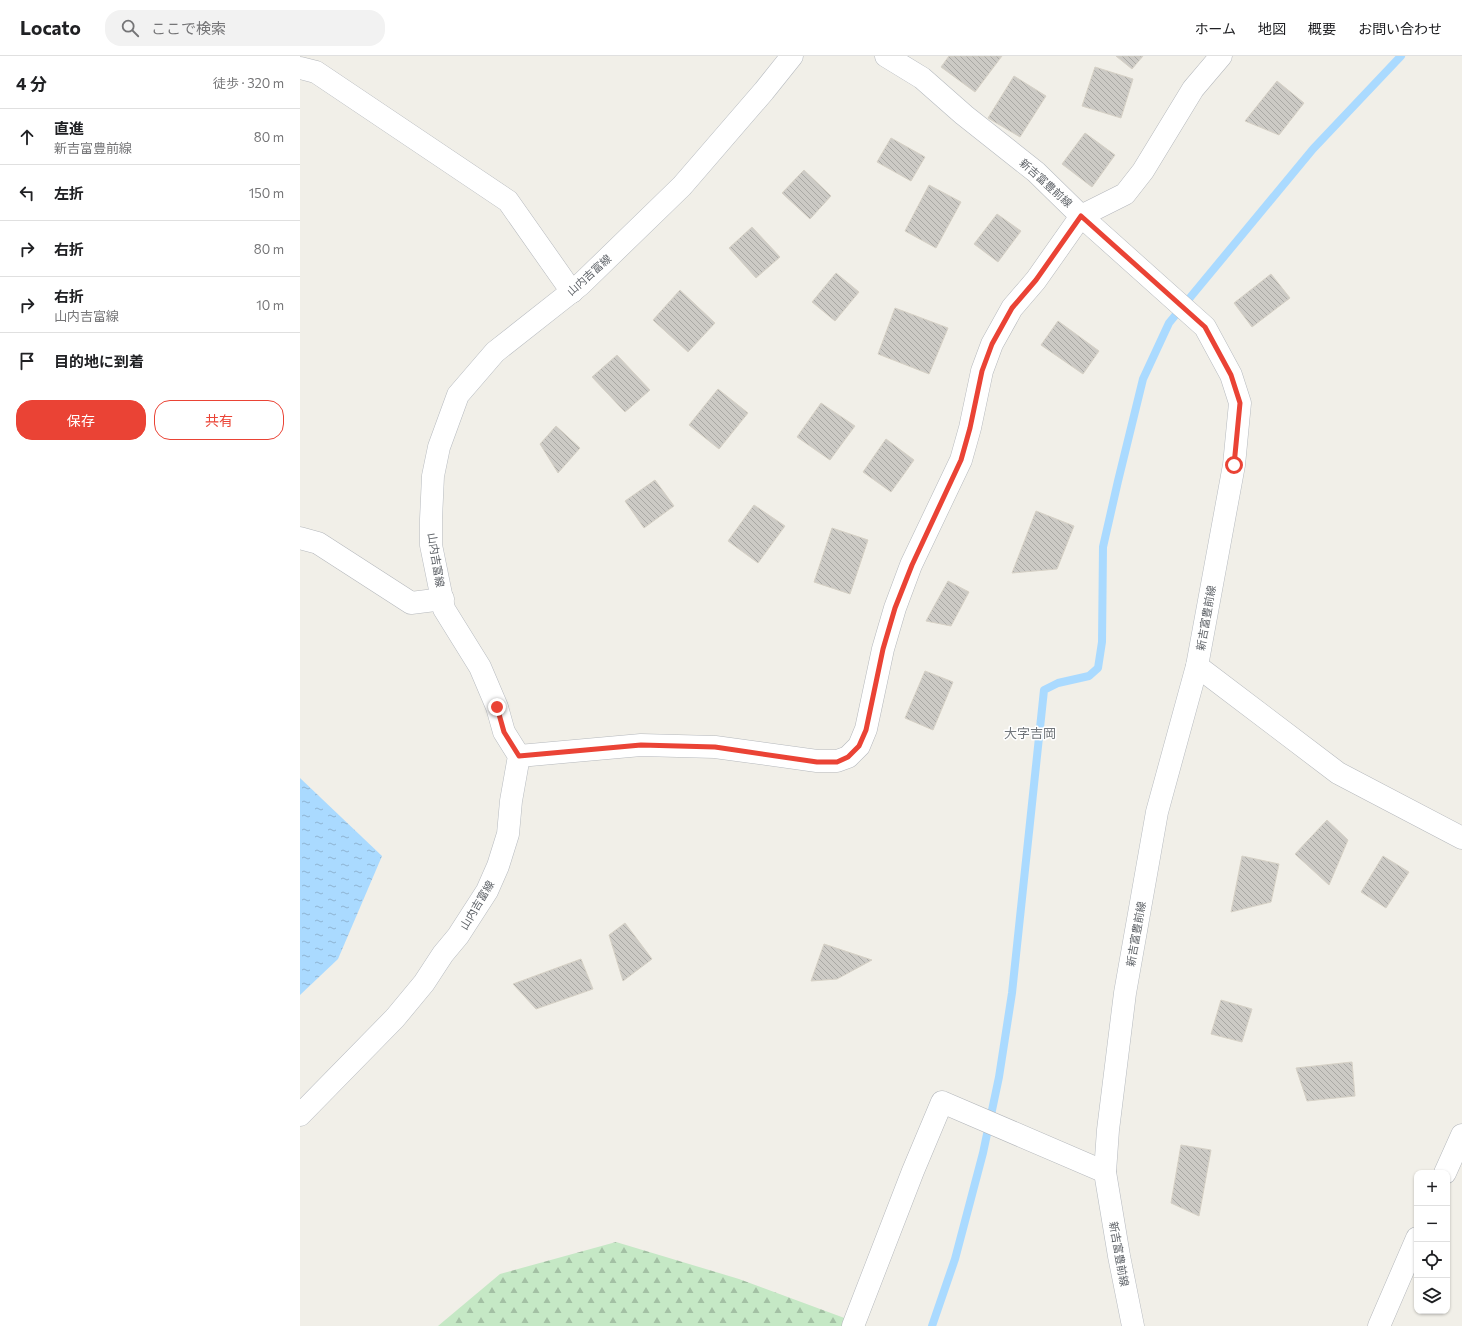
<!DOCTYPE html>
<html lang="ja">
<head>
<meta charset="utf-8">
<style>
  body { margin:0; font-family:Commissioner,"Noto Sans JP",sans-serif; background:#f2f2f2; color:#202124 }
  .controls { position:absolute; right:12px; bottom:12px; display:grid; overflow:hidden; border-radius:8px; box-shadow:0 1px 3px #0004 }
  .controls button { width:36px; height:36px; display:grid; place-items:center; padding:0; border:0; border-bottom:1px solid #e0e0e0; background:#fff; color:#202124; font:20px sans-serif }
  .stop { position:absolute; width:12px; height:12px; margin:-9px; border:3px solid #ea4335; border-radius:50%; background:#fff }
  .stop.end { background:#ea4335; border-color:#fff; box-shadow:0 1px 4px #0008 }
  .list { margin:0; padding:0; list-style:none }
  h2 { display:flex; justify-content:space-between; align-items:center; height:52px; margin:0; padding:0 16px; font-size:17px }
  h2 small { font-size:13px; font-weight:400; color:#757577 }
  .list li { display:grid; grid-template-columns:26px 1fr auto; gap:12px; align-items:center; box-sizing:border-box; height:56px; padding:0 16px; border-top:1px solid #e0e0e0 }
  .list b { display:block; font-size:15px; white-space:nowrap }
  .list p { margin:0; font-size:13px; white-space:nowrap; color:#757577 }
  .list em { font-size:13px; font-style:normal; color:#757577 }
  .actions { display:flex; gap:8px; padding:12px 16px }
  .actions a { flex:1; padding:9px 0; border:1px solid #ea4335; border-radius:16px; text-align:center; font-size:14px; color:#ea4335 }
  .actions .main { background:#ea4335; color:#fff }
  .icon { flex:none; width:22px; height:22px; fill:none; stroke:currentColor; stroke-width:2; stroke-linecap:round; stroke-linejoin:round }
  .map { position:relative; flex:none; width:1162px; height:1270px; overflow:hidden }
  header { display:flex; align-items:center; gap:24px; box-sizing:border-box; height:56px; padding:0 20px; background:#fff; border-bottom:1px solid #e0e0e0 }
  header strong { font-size:19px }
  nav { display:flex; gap:22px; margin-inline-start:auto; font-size:14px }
  .search { width:280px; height:36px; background:#f2f2f2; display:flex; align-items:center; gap:10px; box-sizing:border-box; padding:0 14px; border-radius:16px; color:#757577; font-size:15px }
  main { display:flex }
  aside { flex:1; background:#fff }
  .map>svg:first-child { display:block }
  .forest { fill:url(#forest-firs) }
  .water { fill:url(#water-ripples) }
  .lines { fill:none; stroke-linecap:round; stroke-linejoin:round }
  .stream { stroke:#aadaff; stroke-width:8 }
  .building { fill:url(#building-back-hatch); stroke:#d6d1c6 }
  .street-casing { stroke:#b5b8bc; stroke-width:23 }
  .secondary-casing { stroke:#b6babf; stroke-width:23 }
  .street { stroke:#fff; stroke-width:22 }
  .secondary { stroke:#fff; stroke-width:22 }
  .route { stroke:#ea4335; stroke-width:5 }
  .labels { text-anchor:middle; stroke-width:3; stroke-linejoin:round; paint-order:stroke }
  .street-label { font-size:11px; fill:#5f6368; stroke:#fff }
  .quarter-label { font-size:13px; fill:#70757a; stroke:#fff }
</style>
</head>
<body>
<header>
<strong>Locato</strong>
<div class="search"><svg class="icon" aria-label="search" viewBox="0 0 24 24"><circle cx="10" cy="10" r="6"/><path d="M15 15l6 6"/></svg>ここで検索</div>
<nav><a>ホーム</a><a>地図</a><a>概要</a><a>お問い合わせ</a></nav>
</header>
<main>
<aside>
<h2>4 分<small>徒歩 · 320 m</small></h2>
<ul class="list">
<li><svg class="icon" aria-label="ahead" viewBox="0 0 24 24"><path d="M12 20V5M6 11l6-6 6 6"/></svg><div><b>直進</b><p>新吉富豊前線</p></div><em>80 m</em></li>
<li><svg class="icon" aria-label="left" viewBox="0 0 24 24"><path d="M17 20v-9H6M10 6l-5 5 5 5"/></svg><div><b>左折</b></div><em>150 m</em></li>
<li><svg class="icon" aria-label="right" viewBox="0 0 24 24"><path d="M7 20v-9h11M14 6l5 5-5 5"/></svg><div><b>右折</b></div><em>80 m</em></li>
<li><svg class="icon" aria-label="right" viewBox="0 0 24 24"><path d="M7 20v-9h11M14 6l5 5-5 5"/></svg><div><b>右折</b><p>山内吉富線</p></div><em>10 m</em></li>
<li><svg class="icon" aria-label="arrive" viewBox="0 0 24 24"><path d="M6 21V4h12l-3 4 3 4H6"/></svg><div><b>目的地に到着</b></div></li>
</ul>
<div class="actions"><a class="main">保存</a><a>共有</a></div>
</aside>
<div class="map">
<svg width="1162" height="1270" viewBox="0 0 1162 1270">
  <defs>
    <pattern id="forest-firs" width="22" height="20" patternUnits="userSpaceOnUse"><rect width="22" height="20" fill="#c5e8c5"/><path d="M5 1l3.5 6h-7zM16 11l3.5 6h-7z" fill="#a3c0a4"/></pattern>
    <pattern id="water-ripples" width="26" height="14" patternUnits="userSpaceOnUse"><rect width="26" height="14" fill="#aadaff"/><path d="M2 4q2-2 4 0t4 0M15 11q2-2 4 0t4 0" fill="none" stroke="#8eb4d2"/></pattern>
    <pattern id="building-back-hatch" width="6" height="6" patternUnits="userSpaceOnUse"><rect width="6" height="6" fill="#cccac5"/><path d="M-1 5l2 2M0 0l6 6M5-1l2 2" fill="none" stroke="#a9a8a4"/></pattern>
  </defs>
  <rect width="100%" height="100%" fill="#f1efe8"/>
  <path class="forest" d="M 316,1186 L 439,1223 L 566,1270 L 138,1270 L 200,1218 Z"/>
  <path class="water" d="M 0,722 L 82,800 L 38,903 L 0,939 Z"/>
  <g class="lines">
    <path class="stream" d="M 632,1270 L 655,1203 L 683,1097 L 699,1021 L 712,937 L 744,634 L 758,627 L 789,620 L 798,612 L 802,586 L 803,491 L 818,425 L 843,323 L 869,267 L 1013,93 L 1101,0"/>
  </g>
  <path class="building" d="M 649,0 L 702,0 L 675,36 L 641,11 Z
    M 816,0 L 843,0 L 832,13 Z
    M 795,11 L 833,23 L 821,62 L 782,50 Z
    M 714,20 L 746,40 L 720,81 L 688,62 Z
    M 977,25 L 1004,47 L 979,79 L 945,65 Z
    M 785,77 L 815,99 L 792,131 L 762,108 Z
    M 591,82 L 625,101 L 611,125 L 577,106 Z
    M 504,114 L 531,140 L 510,163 L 482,137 Z
    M 629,129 L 661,146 L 636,192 L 605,175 Z
    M 697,158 L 721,175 L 698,206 L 674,188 Z
    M 452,171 L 480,201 L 456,222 L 429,192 Z
    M 536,217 L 559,236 L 535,265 L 512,246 Z
    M 971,218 L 990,242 L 952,271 L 934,247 Z
    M 380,234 L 415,267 L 388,296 L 353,264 Z
    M 595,252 L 648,272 L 629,318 L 578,298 Z
    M 758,265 L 799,295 L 783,318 L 741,289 Z
    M 317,299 L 350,334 L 325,356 L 292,321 Z
    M 418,333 L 448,357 L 419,393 L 389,369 Z
    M 521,347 L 555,370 L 530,404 L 497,381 Z
    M 256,370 L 280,392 L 258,417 L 240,388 Z
    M 586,383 L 614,404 L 591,436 L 563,416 Z
    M 355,424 L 374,450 L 344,472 L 325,445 Z
    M 454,449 L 485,470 L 458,507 L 428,485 Z
    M 736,455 L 774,470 L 757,513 L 712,517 Z
    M 532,472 L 568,484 L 550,538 L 514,526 Z
    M 648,525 L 669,536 L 651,570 L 626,565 Z
    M 625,615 L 653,626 L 633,674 L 605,662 Z
    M 1027,764 L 1048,784 L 1029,829 L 995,798 Z
    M 942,800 L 979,808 L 971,846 L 931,856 Z
    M 1083,800 L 1109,816 L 1086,852 L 1061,836 Z
    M 325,867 L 352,903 L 323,925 L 309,879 Z
    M 524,888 L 572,904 L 537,923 L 511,925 Z
    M 281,903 L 293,933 L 236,953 L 213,928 Z
    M 921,944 L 952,953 L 942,986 L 911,978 Z
    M 1052,1006 L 1055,1040 L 1007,1045 L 996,1012 Z
    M 881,1089 L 911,1094 L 899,1160 L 871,1147 Z"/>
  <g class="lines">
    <defs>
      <path id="street" d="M 0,12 L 16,16 L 208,145 L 272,236
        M 0,482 L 18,487 L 111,547 L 143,543
        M 897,610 L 1038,717 L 1162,782
        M 219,700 L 341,689 L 415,691 L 517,705 L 537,705 L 548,701 L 559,690 L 566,673 L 583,593 L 595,552 L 611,509 L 661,404 L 670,372 L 682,315 L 692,288 L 712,252 L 736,224 L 781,160 L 825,138 L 843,115 L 893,33 L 921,0
        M 1145,1117 L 1162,1079
        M 553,1270 L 613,1115 L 642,1046 L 805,1116
        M 1079,1270 L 1117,1182"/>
      <path id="secondary" d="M 586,0 L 622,22 L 664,59 L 736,116 L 781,160 L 905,271 L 931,319 L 940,347 L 934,409 L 897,610 L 857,756 L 825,937 L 808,1074 L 805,1116 L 819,1200 L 833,1270
        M 0,1059 L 95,962 L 124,927 L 143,898 L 158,880 L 187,835 L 198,810 L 208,778 L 211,745 L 219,700 L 204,676 L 197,651 L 180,611 L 144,553 L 131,489 L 131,463 L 133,420 L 139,391 L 158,339 L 195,296 L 280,229 L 382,130 L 464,35 L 492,0"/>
    </defs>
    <use href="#street" class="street-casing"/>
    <use href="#secondary" class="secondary-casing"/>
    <use href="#street" class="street"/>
    <use href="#secondary" class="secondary"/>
  </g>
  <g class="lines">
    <path class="route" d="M 197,651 L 204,676 L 219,700 L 341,689 L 415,691 L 517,706 L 537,706 L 548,701 L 559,690 L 566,674 L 583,593 L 595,552 L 612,509 L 661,404 L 670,372 L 682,315 L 692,288 L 712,252 L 736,224 L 781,160 L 905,271 L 931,319 L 940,347 L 934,409"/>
  </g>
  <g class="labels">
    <g class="street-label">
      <text transform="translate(746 127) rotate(42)" y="4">新吉富豊前線</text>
      <text transform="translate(289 219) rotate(-42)" y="4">山内吉富線</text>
      <text transform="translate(136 504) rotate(81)" y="4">山内吉富線</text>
      <text transform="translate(906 562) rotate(-80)" y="4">新吉富豊前線</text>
      <text transform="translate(177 849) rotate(-59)" y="4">山内吉富線</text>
      <text transform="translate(836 878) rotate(-80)" y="4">新吉富豊前線</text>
      <text transform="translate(819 1198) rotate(80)" y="4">新吉富豊前線</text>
    </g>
    <g class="quarter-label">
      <text x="730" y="682">大字吉岡</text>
    </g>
  </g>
</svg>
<div class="controls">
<button>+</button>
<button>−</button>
<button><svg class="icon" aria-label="locate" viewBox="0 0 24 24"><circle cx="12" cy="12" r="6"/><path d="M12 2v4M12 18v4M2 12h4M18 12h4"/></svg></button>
<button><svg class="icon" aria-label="layers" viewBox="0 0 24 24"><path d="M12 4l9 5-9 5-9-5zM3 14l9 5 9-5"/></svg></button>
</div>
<div class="stop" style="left:934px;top:409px"></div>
<div class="stop end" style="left:197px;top:651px"></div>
</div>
</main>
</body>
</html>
